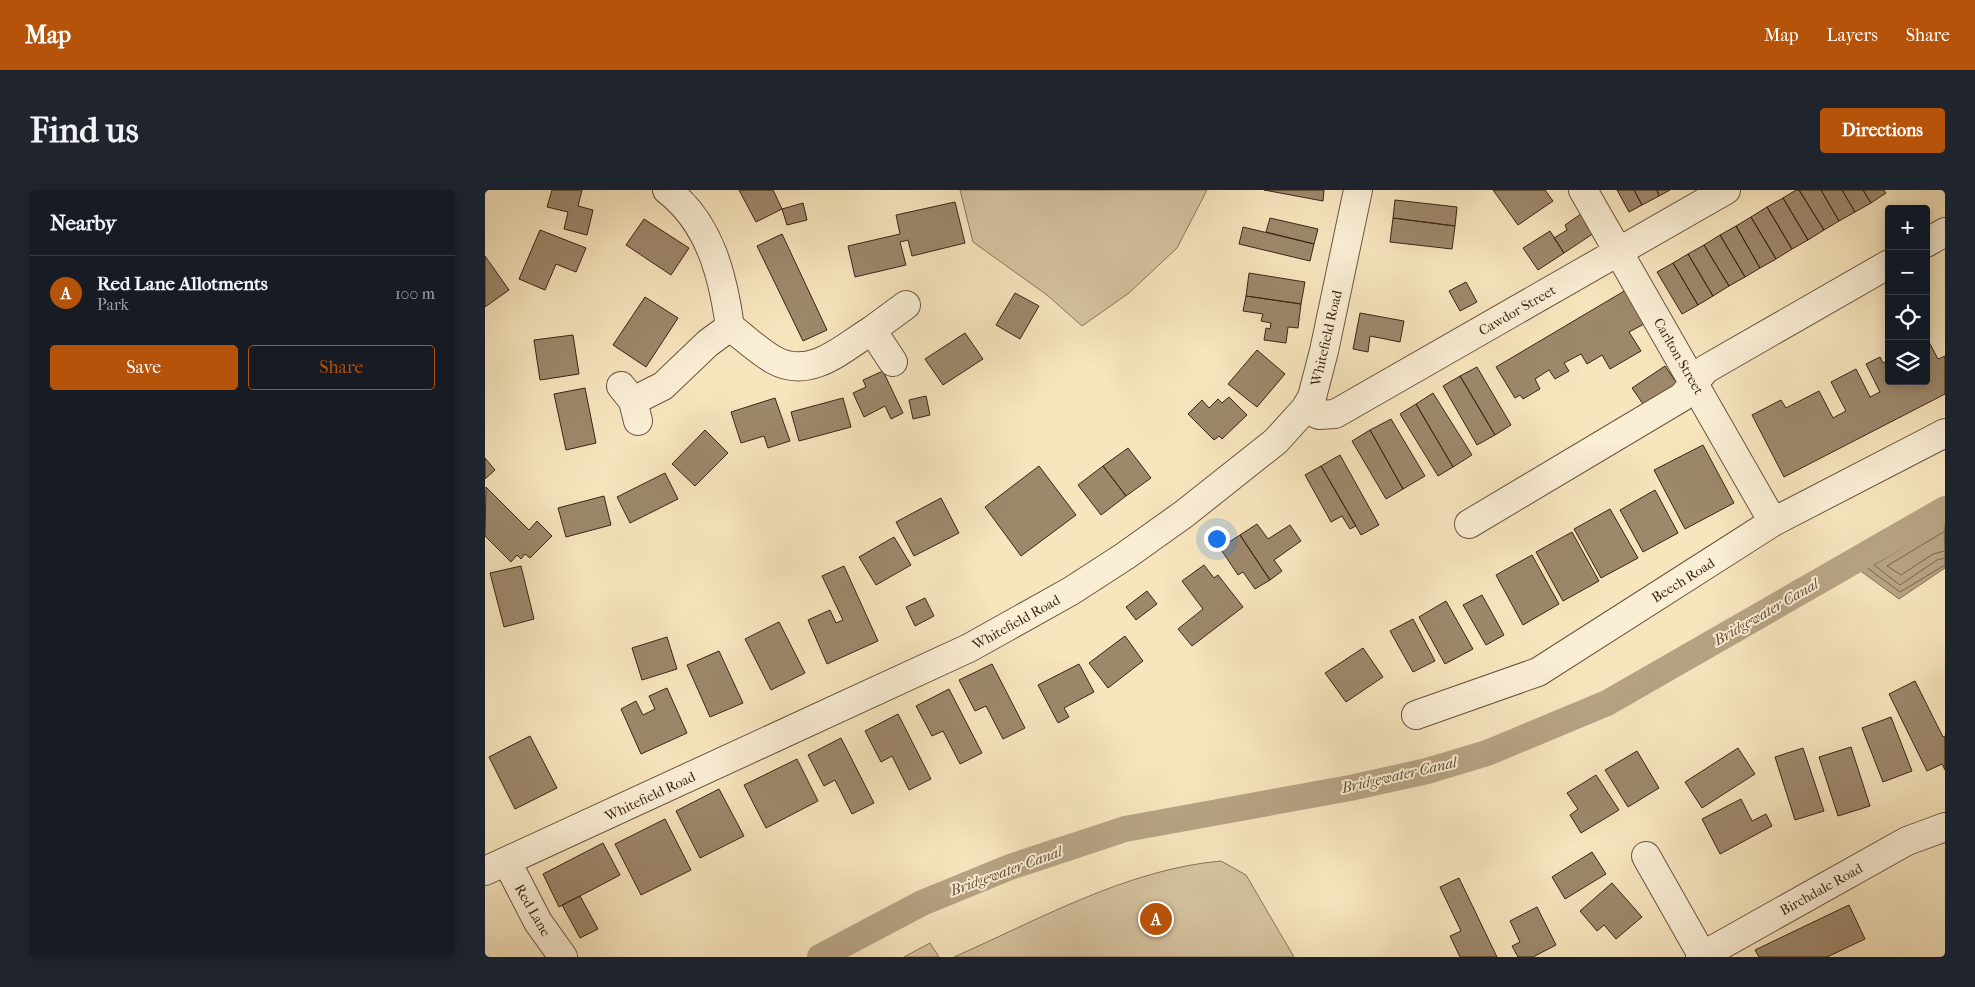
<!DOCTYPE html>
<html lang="en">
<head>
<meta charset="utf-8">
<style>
  body { margin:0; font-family:"IM FELL French Canon",serif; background:#20242c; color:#f1f3f6 }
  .controls { position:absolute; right:15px; top:15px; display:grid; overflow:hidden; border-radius:5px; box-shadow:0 2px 12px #0003 }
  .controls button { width:45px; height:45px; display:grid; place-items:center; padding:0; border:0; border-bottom:1px solid #363941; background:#171b24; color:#f1f3f6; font:25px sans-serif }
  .you { position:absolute; left:731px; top:348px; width:18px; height:18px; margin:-12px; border:4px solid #fff; border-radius:50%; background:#1a73e8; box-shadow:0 0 0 8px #1a73e833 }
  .badge { display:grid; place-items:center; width:32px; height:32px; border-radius:50%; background:#b45309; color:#fff; font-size:16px; font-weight:700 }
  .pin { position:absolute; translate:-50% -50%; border:2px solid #fff; box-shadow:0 1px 5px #0006 }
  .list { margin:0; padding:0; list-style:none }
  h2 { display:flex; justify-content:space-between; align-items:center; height:65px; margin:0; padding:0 20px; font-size:21px }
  h2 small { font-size:16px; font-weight:400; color:#9ea1a6 }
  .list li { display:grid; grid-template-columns:32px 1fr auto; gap:15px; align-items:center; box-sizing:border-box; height:75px; padding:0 20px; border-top:1px solid #363941 }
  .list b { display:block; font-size:19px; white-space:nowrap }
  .list p { margin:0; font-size:16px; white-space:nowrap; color:#9ea1a6 }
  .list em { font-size:16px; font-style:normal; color:#9ea1a6 }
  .actions { display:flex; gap:10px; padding:15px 20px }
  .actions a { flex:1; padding:11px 0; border:1px solid #b45309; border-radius:5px; text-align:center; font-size:18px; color:#b45309 }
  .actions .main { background:#b45309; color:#fff }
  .icon { flex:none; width:28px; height:28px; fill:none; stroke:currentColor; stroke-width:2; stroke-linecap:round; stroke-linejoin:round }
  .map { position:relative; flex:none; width:1460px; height:767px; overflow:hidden; border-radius:5px }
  header { display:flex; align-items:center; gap:30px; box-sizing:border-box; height:70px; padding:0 25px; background:#b45309; color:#fff }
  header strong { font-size:24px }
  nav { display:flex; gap:28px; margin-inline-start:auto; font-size:18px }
  .intro { display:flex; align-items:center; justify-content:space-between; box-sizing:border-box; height:120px; padding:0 30px }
  h1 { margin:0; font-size:35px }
  .button { padding:12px 22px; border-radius:5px; background:#b45309; color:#fff; font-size:18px; font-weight:700 }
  main { display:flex; gap:30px; padding:0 30px }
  aside { flex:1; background:#171b24; border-radius:5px; box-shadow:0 2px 12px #0003 }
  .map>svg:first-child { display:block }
  .green { fill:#d7c4a1; stroke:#8a745a }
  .water { fill:#b7a384; stroke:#867057 }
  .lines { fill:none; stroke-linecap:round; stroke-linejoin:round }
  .shore { stroke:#7a644c; stroke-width:1 }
  .canal { stroke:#b7a384; stroke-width:26 }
  .building { fill:#9d886c; stroke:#3c2413 }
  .minor-casing { stroke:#6b543e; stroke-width:30 }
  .minor { stroke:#faeed5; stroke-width:28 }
  .labels { text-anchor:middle; stroke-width:4; stroke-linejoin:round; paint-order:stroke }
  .street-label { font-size:14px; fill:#3c2413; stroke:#faeed5 }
  .water-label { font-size:15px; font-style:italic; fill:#67503b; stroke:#faeed5 }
</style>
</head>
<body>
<header>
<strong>Map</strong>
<nav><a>Map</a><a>Layers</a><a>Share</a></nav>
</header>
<div class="intro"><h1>Find us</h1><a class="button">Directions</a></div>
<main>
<aside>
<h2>Nearby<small></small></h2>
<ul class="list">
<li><span class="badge">A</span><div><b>Red Lane Allotments</b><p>Park</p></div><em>100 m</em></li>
</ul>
<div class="actions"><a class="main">Save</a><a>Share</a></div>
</aside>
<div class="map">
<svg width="1460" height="767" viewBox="0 0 1460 767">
  <rect width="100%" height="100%" fill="#f7e5be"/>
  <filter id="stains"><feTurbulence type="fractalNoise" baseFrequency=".004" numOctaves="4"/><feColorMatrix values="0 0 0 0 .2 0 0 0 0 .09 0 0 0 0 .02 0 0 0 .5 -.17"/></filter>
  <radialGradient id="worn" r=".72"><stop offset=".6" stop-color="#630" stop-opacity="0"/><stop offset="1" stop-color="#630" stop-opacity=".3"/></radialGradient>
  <path class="green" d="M 475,0 L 722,0 L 692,58 L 644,103 L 597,136 L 562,105 L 488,52 Z
    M 736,671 L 761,685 L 809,767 L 469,767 C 553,730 643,679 736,671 Z
    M 445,753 L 454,767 L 419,767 Z"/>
  <path class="water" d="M 1459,319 L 1460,378 L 1414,409 L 1366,374 Z"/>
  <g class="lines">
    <path class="shore" d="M 1460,325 L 1377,374 L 1415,402 L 1460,375
      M 1460,332 L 1389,375 L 1415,395 L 1452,370 L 1460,368
      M 1460,341 L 1402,376 L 1416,385 L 1448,364 L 1460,361"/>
    <path class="canal" d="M 335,767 L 437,713 L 525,677 L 640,639 L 865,598 L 942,581 L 1002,563 L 1122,513 L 1460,319"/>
  </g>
  <path class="building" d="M 67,0 L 97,0 L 93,16 L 108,20 L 102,45 L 79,39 L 83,22 L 62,17 Z
    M 254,0 L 288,0 L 297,19 L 271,32 Z
    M 779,0 L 839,0 L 838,11 Z
    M 1008,0 L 1060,0 L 1068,11 L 1033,35 Z
    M 1132,0 L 1149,0 L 1157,15 L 1144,22 Z
    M 1149,0 L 1172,0 L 1174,6 L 1157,15 Z
    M 1172,0 L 1185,0 L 1174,6 Z
    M 1311,0 L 1314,0 L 1339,40 L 1323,50 L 1298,8 Z
    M 1314,0 L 1336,0 L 1354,31 L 1339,40 Z
    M 1336,0 L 1357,0 L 1370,22 L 1354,31 Z
    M 1357,0 L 1378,0 L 1386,13 L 1370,22 Z
    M 1378,0 L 1399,0 L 1401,3 L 1386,13 Z
    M 1298,8 L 1323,50 L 1307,59 L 1282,17 Z
    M 910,10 L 972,17 L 970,36 L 908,28 Z
    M 470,12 L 480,53 L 427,66 L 423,50 L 415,52 L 421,75 L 370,87 L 363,56 L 415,44 L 411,25 Z
    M 318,13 L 322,30 L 302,35 L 297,19 Z
    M 1282,17 L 1307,59 L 1291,69 L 1266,27 Z
    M 1096,24 L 1109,43 L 1079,63 L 1069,48 L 1082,40 L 1080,35 Z
    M 1266,27 L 1291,69 L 1275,78 L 1251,36 Z
    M 785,28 L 833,39 L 829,54 L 781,42 Z
    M 908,28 L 970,36 L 967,59 L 905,52 Z
    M 159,29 L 204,58 L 186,85 L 141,55 Z
    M 1251,36 L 1275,78 L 1260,87 L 1235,45 Z
    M 758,37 L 829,54 L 825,71 L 754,54 Z
    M 55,40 L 101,58 L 91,82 L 71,74 L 60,100 L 34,89 Z
    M 1065,41 L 1079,63 L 1053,80 L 1038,58 Z
    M 297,44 L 342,140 L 318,151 L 272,56 Z
    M 1235,45 L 1260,87 L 1244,96 L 1219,55 Z
    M 1219,55 L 1244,96 L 1228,106 L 1203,64 Z
    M 1203,64 L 1228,106 L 1213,115 L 1188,73 Z
    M 0,66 L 24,100 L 0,117 Z
    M 1188,73 L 1213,115 L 1197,124 L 1172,82 Z
    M 764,83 L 820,92 L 816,114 L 761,106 Z
    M 981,92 L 992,112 L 975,121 L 964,101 Z
    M 1141,100 L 1161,133 L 1144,142 L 1156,161 L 1125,179 L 1117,165 L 1102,174 L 1096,164 L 1079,173 L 1084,181 L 1070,189 L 1064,180 L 1050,189 L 1055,199 L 1038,209 L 1035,205 L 1030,208 L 1011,177 Z
    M 530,103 L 554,116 L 535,149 L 511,135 Z
    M 761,106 L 816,114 L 813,138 L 803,137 L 801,153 L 779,150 L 781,138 L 785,139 L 786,133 L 776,131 L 778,124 L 758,121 Z
    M 160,107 L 193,128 L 161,177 L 128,155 Z
    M 875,123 L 919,131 L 915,152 L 885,146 L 883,162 L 868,159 Z
    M 480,143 L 498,169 L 458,195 L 440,169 Z
    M 88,145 L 94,184 L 55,190 L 49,150 Z
    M 1444,152 L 1453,169 L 1460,166 L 1460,204 L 1299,287 L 1267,225 L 1296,210 L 1301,218 L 1334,201 L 1348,228 L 1361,221 L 1346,192 L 1371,179 L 1385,207 L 1395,202 L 1381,174 L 1395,167 L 1398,173 L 1404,170 L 1404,191 L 1441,191 L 1441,153 Z
    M 772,160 L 800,184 L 772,217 L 743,194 Z
    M 1180,176 L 1195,198 L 1162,220 L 1147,198 Z
    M 992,177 L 1026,235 L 1010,245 L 975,186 Z
    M 398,181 L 418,223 L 406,229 L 400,216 L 379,227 L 368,203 L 381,197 L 378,190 Z
    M 975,186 L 1010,245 L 992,255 L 958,196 Z
    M 100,198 L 111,253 L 81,260 L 69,204 Z
    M 948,203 L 987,265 L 968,277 L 931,214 Z
    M 441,206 L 445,225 L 428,229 L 424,210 Z
    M 744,207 L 762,225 L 737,249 L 734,246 L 729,250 L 703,224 L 717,210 L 724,218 L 733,209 L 737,213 Z
    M 290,208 L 305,251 L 283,258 L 279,246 L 256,253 L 246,222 Z
    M 358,208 L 366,237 L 314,251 L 306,222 Z
    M 931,214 L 968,277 L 953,286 L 915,224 Z
    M 906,229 L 940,286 L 918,299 L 885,240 Z
    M 220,240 L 243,263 L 210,296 L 187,274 Z
    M 885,240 L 918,299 L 901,309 L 867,251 Z
    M 1218,255 L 1249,313 L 1200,339 L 1169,280 Z
    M 643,258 L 666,288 L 641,306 L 618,276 Z
    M 855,265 L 894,335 L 876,345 L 836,276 Z
    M 0,268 L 10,280 L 0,289 Z
    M 554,276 L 591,325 L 536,366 L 500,317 Z
    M 618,276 L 641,306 L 616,325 L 593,295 Z
    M 836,276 L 871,336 L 865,339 L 857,326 L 846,332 L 820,285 Z
    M 180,283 L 193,309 L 145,333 L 132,307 Z
    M 1,297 L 44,340 L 52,331 L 67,346 L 45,368 L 40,364 L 36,369 L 32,365 L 26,372 L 0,346 Z
    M 1170,300 L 1193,343 L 1158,362 L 1135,320 Z
    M 119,306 L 126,335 L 81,347 L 73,318 Z
    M 456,308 L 474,343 L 429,366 L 411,332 Z
    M 1125,319 L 1153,368 L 1116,388 L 1089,339 Z
    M 772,334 L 783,349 L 805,335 L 816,351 L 789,370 L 797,381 L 785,390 L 755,345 Z
    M 1087,342 L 1114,391 L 1078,411 L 1051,362 Z
    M 755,345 L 785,390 L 770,399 L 758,382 L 753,385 L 735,358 Z
    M 409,347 L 426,375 L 391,395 L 374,367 Z
    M 1047,365 L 1074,414 L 1038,435 L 1011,385 Z
    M 719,375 L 729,388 L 733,385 L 758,417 L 707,456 L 693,439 L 718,419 L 697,391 Z
    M 36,376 L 49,429 L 19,437 L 5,383 Z
    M 359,376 L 393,451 L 342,474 L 323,430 L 345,420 L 351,433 L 358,430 L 337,386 Z
    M 662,401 L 672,414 L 651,430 L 641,417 Z
    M 997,405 L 1019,445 L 1001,455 L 978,415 Z
    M 440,408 L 449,426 L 430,436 L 421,417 Z
    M 961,411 L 988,459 L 960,474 L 934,427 Z
    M 928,429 L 950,471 L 928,482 L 905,441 Z
    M 294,432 L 320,483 L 286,500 L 260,449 Z
    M 640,446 L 658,471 L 623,498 L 604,473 Z
    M 182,447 L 192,479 L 157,490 L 147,458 Z
    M 878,458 L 898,487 L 861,512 L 840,483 Z
    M 234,461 L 258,513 L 225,527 L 202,475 Z
    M 507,474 L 540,538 L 518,549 L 501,516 L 490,521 L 474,490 Z
    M 594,474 L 609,502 L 579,518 L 584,527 L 573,533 L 553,495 Z
    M 1430,491 L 1458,547 L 1460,546 L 1460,580 L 1457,574 L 1442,581 L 1404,504 Z
    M 182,498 L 202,543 L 156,564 L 136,519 L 151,511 L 158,525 L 170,519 L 164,506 Z
    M 464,499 L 497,563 L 475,574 L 458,541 L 447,546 L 431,516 Z
    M 413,524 L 446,589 L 424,600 L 407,566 L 396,572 L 380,541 Z
    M 1406,527 L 1427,581 L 1398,592 L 1377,538 Z
    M 45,546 L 72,598 L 30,619 L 4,567 Z
    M 356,548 L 389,613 L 367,624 L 350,590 L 339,596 L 323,565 Z
    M 1366,557 L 1385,616 L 1353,626 L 1334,567 Z
    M 1253,558 L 1270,584 L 1217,618 L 1200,592 Z
    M 1318,558 L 1339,621 L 1310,630 L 1290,567 Z
    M 1152,561 L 1174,598 L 1143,617 L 1120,580 Z
    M 312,569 L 333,611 L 281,638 L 259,595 Z
    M 1111,585 L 1134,620 L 1096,643 L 1085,625 L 1093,619 L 1082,603 Z
    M 234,599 L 259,646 L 215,668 L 191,621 Z
    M 1256,609 L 1267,631 L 1281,624 L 1287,636 L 1235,664 L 1217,629 Z
    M 180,629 L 206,680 L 156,705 L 130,654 Z
    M 118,653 L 135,685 L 74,717 L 58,684 Z
    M 1107,662 L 1121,684 L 1080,709 L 1067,687 Z
    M 974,688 L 1012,767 L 975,767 L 965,746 L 976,741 L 955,697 Z
    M 1127,693 L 1157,727 L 1131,749 L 1119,735 L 1112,741 L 1095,721 Z
    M 95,706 L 113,739 L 95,748 L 77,715 Z
    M 1364,715 L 1380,749 L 1342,767 L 1274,767 L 1270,760 Z
    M 1052,717 L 1071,755 L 1048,767 L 1033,767 L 1027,756 L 1035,752 L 1025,731 Z"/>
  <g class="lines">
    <defs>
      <path id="minor" d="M 182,0 C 225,33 238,86 245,137 C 259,147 273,161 289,170 C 325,190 357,159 387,140
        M 1098,0 L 1288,332
        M 1441,53 L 1460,42
        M 408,172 L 387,140 L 421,115
        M 136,196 L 148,211 L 153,231
        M 148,211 L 178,196 L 223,153 L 245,137
        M 820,219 L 834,225 L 850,224 L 1241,0
        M 984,334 L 1197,207 L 1221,179 L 1404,74
        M 931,525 L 1053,482 L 1288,332 L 1460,243
        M 1161,666 L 1217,765
        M 22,672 L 53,732 L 78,767
        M 0,681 L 484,458 L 586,401 L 640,366 L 699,324 L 791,251 L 820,219 L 827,207 L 839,161 L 873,0
        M 1215,767 L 1422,651 L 1460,637"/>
    </defs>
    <use href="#minor" class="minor-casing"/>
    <use href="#minor" class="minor"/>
  </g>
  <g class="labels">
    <g class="street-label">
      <text transform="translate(1032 120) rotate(-30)" y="5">Cawdor Street</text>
      <text transform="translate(841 148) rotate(-77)" y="5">Whitefield Road</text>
      <text transform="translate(1194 166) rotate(60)" y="5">Carlton Street</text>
      <text transform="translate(1198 390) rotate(-32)" y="5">Beech Road</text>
      <text transform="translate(531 432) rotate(-29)" y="5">Whitefield Road</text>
      <text transform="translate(165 606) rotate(-25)" y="5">Whitefield Road</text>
      <text transform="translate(1336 699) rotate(-29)" y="5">Birchdale Road</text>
      <text transform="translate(48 720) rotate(60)" y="5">Red Lane</text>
    </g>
    <g class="water-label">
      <text transform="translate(1281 422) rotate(-30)" y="5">Bridgewater Canal</text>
      <text transform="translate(914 585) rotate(-13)" y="5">Bridgewater Canal</text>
      <text transform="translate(521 681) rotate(-20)" y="5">Bridgewater Canal</text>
    </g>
  </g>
  <rect width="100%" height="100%" filter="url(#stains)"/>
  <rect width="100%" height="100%" fill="url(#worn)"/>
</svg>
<div class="controls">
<button>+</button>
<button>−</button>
<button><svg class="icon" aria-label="locate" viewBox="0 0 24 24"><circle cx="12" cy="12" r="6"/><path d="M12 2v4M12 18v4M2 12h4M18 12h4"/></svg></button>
<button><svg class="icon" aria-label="layers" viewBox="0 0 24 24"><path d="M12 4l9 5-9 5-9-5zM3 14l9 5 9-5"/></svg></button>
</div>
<div class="you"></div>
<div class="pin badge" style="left:671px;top:729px">A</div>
</div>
</main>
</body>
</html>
